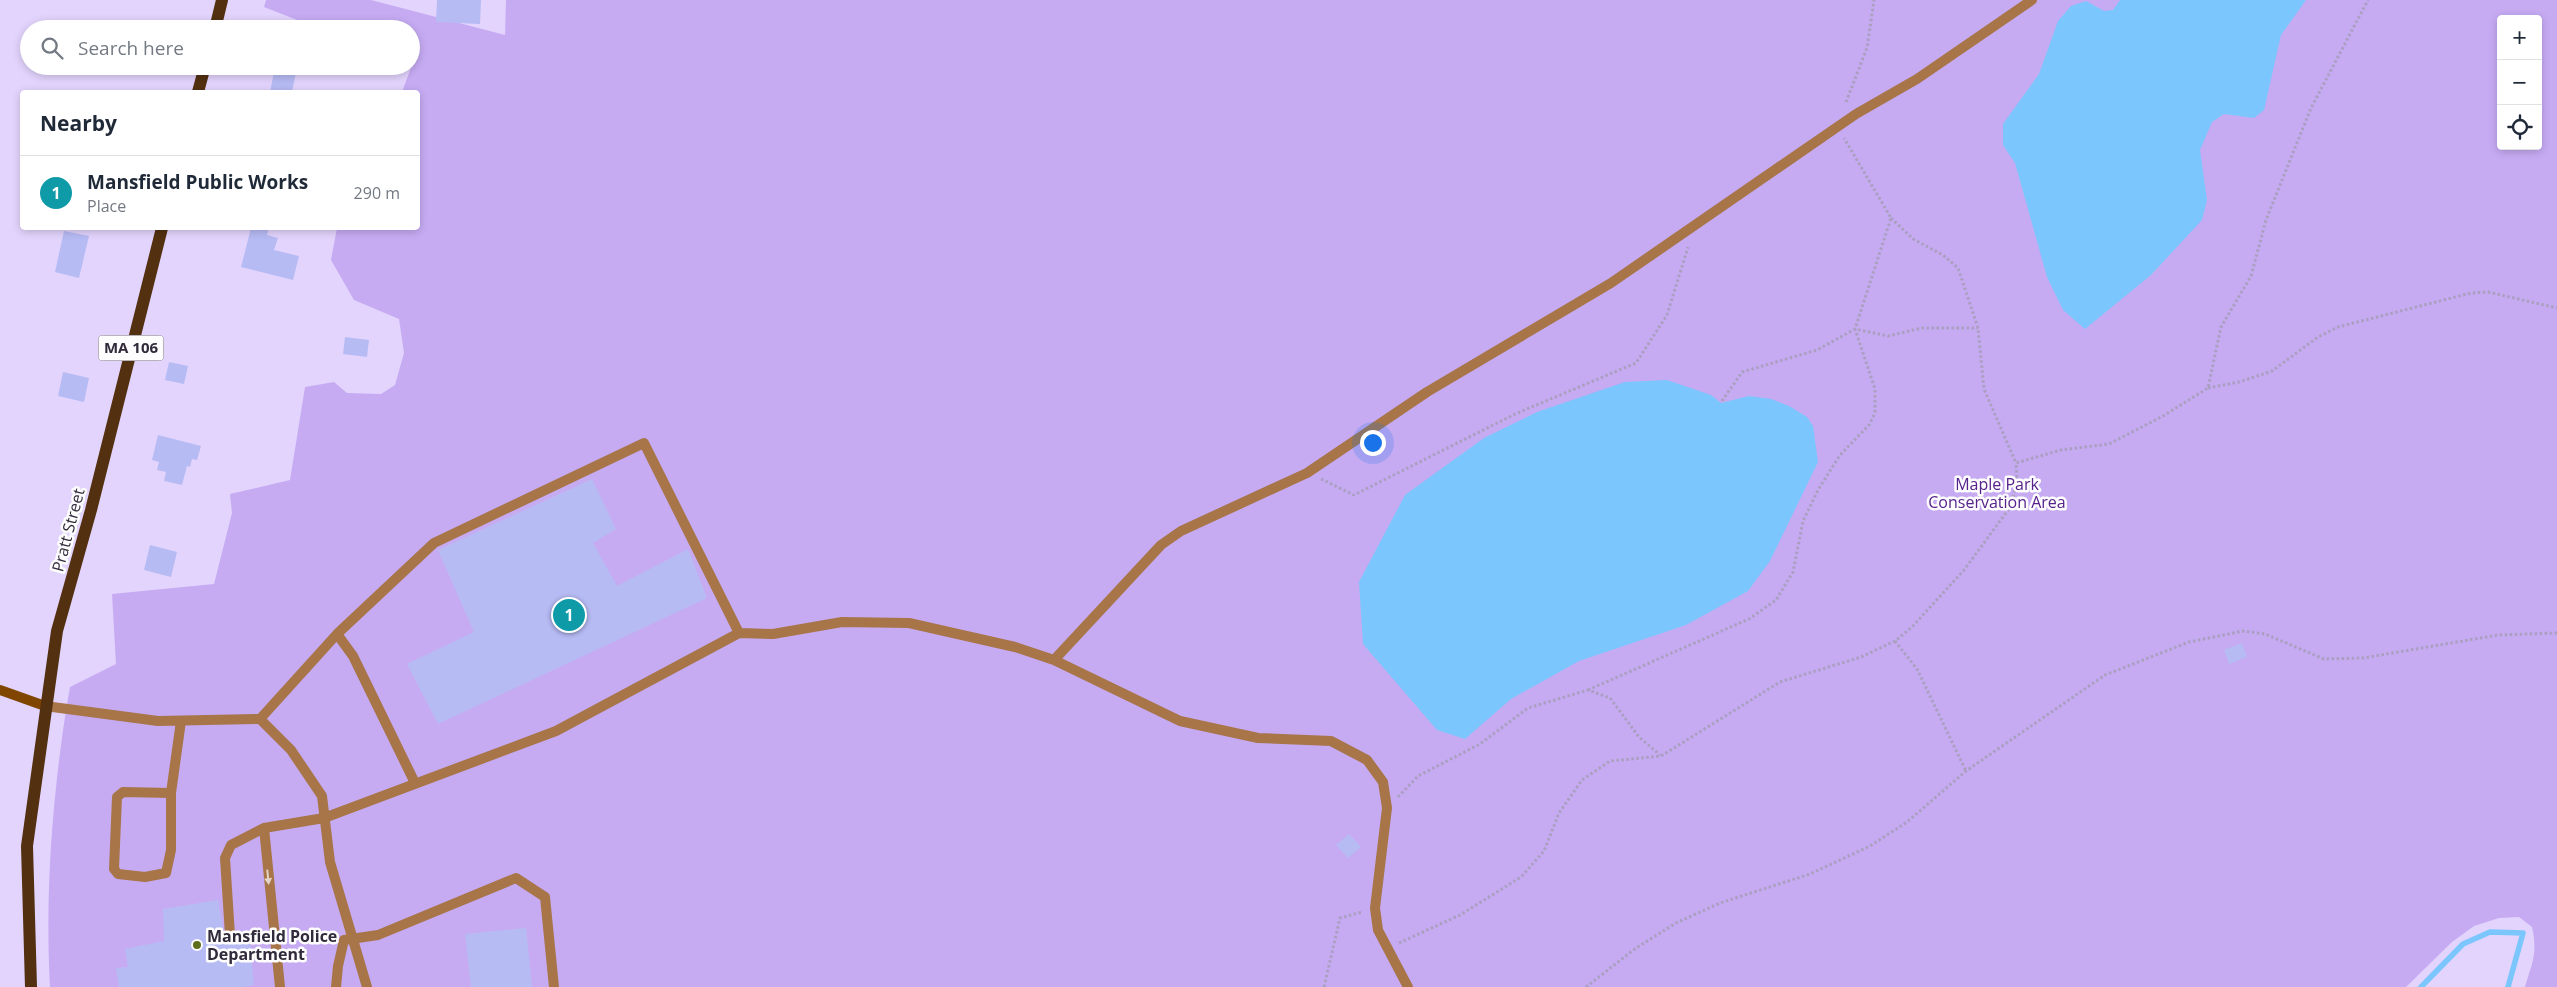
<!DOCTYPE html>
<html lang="en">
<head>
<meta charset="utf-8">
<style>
  body { margin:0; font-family:"Open Sans",sans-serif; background:#f6f6f7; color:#1f2937 }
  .controls { position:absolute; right:15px; top:15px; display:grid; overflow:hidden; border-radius:5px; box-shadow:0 2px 8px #0003 }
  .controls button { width:45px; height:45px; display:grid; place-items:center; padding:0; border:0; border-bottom:1px solid #e0e1e3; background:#fff; color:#1f2937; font:25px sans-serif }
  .you { position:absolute; left:1372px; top:442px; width:18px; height:18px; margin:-12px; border:4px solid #fff; border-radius:50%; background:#1a73e8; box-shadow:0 0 0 8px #1a73e833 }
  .badge { display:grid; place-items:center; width:32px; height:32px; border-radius:50%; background:#d93025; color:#fff; font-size:16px; font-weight:700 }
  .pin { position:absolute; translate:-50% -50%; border:2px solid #fff; box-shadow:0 1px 5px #0006 }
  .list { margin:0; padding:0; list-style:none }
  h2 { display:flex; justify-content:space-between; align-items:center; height:65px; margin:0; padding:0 20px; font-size:21px }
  h2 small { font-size:16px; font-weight:400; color:#747a83 }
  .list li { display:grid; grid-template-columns:32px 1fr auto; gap:15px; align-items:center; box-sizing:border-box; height:75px; padding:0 20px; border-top:1px solid #e0e1e3 }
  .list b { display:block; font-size:19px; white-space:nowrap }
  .list p { margin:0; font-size:16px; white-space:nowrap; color:#747a83 }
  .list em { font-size:16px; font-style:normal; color:#747a83 }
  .icon { flex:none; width:28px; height:28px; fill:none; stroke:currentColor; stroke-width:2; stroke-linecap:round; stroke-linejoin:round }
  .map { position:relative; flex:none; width:2557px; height:987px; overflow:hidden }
  .search { position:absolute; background:#fff; box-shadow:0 2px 8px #0003; left:20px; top:20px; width:400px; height:55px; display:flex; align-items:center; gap:12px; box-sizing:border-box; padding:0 18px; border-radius:28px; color:#747a83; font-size:19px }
  .panel { position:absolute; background:#fff; box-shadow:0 2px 8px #0003; left:20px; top:90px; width:400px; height:140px; border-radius:5px }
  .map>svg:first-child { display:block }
  .green { fill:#c6abf3; fill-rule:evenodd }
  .water { fill:#7bc6fc }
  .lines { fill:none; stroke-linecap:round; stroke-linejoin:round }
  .stream { stroke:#7bc6fc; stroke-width:5.5 }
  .building { fill:#b7bbf4 }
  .path { stroke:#ab9fc0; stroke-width:3; stroke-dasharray:2.5 2.5; stroke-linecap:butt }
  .service { stroke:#a77548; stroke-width:10 }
  .secondary { stroke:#804600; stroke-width:10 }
  .primary { stroke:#523010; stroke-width:12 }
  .oneway { fill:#e3d4c7 }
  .poi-dot { fill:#5d6f1d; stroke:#fdfdfd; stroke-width:2 }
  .labels { text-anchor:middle; stroke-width:5; stroke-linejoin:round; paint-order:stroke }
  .shield { fill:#fdfdfd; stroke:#6e6974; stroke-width:1 }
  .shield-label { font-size:15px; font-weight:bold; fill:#302a3a }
  .park-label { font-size:16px; fill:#56228c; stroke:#fdfdfd }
  .street-label { font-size:16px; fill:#302a3a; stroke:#fdfdfd }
  .poi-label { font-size:16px; font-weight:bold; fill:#302a3a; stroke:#fdfdfd; text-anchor:start }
</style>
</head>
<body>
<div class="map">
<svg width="2557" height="987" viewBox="0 0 2557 987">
  <rect width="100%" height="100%" fill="#e3d4fd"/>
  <path class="green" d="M 266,0 L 371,0 L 505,35 L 506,0 L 2557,0 L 2557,987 L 2525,987 C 2532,962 2538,954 2532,927 L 2519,917 L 2499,918 L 2474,926 L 2452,942 L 2406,987 L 50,987 C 45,894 52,802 66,710 L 70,687 L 116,664 L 112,594 L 214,584 L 232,513 L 230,494 L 290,480 L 305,387 L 334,382 L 347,393 L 381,394 L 395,385 L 404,353 L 399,319 L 354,300 L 331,260 L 337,228 L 418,228 L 418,92 L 402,92 L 412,65 L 411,29 L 320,29 L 264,7 ZM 2501,19 L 2538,19 L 2538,146 L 2501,146 Z"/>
  <path class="water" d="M 2120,0 L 2306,0 L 2281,35 L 2264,110 L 2254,118 L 2224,114 L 2212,122 L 2200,150 L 2207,200 L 2202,220 L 2151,275 L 2085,329 L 2063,310 L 2047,277 L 2015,163 L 2003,145 L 2003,124 L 2039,74 L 2058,21 L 2071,6 L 2086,1 L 2104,11 L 2113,10 Z
    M 1667,380 L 1711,395 L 1721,403 L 1749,396 L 1771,399 L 1789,406 L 1807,417 L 1813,426 L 1818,462 L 1770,561 L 1748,591 L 1686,625 L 1579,661 L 1511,699 L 1465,739 L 1437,730 L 1363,644 L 1359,582 L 1405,495 L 1484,438 L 1537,412 L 1625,382 Z"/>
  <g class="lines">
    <path class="stream" d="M 2421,987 L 2463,944 L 2490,932 L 2523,933 L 2508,987"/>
  </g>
  <path class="building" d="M 437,0 L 481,0 L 480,24 L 436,22 Z
    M 275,67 L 296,72 L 292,92 L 270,92 Z
    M 251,228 L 269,228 L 267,235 L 278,238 L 274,250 L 299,256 L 293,280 L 241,267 Z
    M 64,231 L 89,236 L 79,278 L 55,272 Z
    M 345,337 L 369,340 L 367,357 L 343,354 Z
    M 169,362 L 188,366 L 184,384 L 165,380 Z
    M 63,372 L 89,378 L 84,402 L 58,396 Z
    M 158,435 L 201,446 L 197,460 L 192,459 L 190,467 L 187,466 L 182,485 L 164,481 L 166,472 L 157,470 L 159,462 L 152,460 Z
    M 592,479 L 616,529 L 593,543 L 617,586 L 688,549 L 707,598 L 438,724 L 407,664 L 474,632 L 438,550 Z
    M 150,545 L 177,552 L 171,577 L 144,570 Z
    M 2242,643 L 2247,657 L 2229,664 L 2224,650 Z
    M 1349,834 L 1361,847 L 1348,858 L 1336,845 Z
    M 218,900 L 225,939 L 231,942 L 237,935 L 249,933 L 254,985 L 244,987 L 119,987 L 116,968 L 128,967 L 125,949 L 164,941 L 163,909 Z
    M 526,928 L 532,987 L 471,987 L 465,934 Z"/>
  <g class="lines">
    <path class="path" d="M 1846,102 L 1867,48 L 1874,0
      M 1891,218 L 1913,239 L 1943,255 L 1958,268 L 1978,328 L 1984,389 L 2016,463 L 2061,450 L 2109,444 L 2163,416 L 2208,388 L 2221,327 L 2251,276 L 2266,220 L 2311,108 L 2368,0
      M 2208,388 L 2239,382 L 2272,371 L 2318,337 L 2338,327 L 2471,293 L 2488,292 L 2557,308
      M 1722,401 L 1742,372 L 1817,350 L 1855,329 L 1891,218 L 1844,138
      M 1321,479 L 1354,495 L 1515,414 L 1636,363 L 1667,315 L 1688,247
      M 1895,641 L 1917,669 L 1966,771
      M 1588,690 L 1749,619 L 1776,600 L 1793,572 L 1803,521 L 1818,490 L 1840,455 L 1869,425 L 1875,413 L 1875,389 L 1855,329 L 1888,336 L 1922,328 L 1978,328
      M 1398,797 L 1418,776 L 1480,744 L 1528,708 L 1588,690 L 1610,698 L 1639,737 L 1660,755
      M 1399,943 L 1460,915 L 1521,877 L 1544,851 L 1559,813 L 1582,780 L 1610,761 L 1661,756 L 1780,682 L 1861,657 L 1895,641 L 1912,627 L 1964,570 L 2011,506 L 2017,482 L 2016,463
      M 1324,987 L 1340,918 L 1362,912
      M 1586,987 L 1636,948 L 1676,923 L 1720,903 L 1810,874 L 1870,846 L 1907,822 L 1966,771 L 2105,675 L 2189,642 L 2243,631 L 2265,634 L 2324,659 L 2363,658 L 2498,635 L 2557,633"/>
    <path class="service" d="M 739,633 L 773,634 L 842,622 L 909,623 L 1015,647 L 1054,660 L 1180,721 L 1258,738 L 1331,741 L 1367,760 L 1383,782 L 1387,808 L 1375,908 L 1378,930 L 1408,987
      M 337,634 L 353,656 L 415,783
      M 1054,660 L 1161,545 L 1181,531 L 1307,473 L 1427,392 L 1611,283 L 1856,114 L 1917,79 L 2032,0
      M 45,706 L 158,721 L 260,719 L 291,750 L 322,796 L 330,862 L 367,987
      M 171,793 L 123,792 L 117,797 L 114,869 L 118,874 L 145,877 L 166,873 L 171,850 L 171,793 L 181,721
      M 264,828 L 280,987
      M 230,935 L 225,858 L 231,845 L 264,828 L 324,818 L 556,731 L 739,633 L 644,443 L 434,543 L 337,634 L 260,719
      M 336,987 L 338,966 L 344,940 L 378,935 L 516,878 L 545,897 L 554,987"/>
    <path class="secondary" d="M 0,690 L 45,706"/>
    <path class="primary" d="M 215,29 L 222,0
      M 198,92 L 205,66
      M 31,987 L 27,846 L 57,631 L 91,510 L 162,228"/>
  </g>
  <defs><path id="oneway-solid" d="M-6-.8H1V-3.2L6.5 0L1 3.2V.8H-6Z" transform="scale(1.25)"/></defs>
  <use class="oneway" href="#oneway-solid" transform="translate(268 877) rotate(84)"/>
  <circle class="poi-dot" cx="197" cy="945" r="5"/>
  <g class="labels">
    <rect class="shield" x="98.5" y="335.5" width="65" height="25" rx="4"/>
    <g class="shield-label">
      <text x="131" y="353">MA 106</text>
    </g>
    <g class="park-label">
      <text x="1997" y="490">Maple Park<tspan x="1997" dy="18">Conservation Area</tspan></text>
    </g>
    <g class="street-label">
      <text transform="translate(68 530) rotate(-75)" y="6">Pratt Street</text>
    </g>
    <g class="poi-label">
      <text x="207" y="942">Mansfield Police<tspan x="207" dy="18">Department</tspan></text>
    </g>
  </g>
</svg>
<div class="controls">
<button>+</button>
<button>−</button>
<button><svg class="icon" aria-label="locate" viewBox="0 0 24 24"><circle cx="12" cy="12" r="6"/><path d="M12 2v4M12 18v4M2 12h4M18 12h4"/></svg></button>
</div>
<div class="you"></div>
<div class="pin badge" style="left:569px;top:615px;background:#0f9aa8">1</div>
<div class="search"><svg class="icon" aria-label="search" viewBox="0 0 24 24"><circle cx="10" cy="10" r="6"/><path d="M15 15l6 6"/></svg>Search here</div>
<section class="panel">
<h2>Nearby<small></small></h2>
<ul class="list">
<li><span class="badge" style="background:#0f9aa8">1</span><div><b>Mansfield Public Works</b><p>Place</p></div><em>290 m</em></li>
</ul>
</section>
</div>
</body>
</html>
